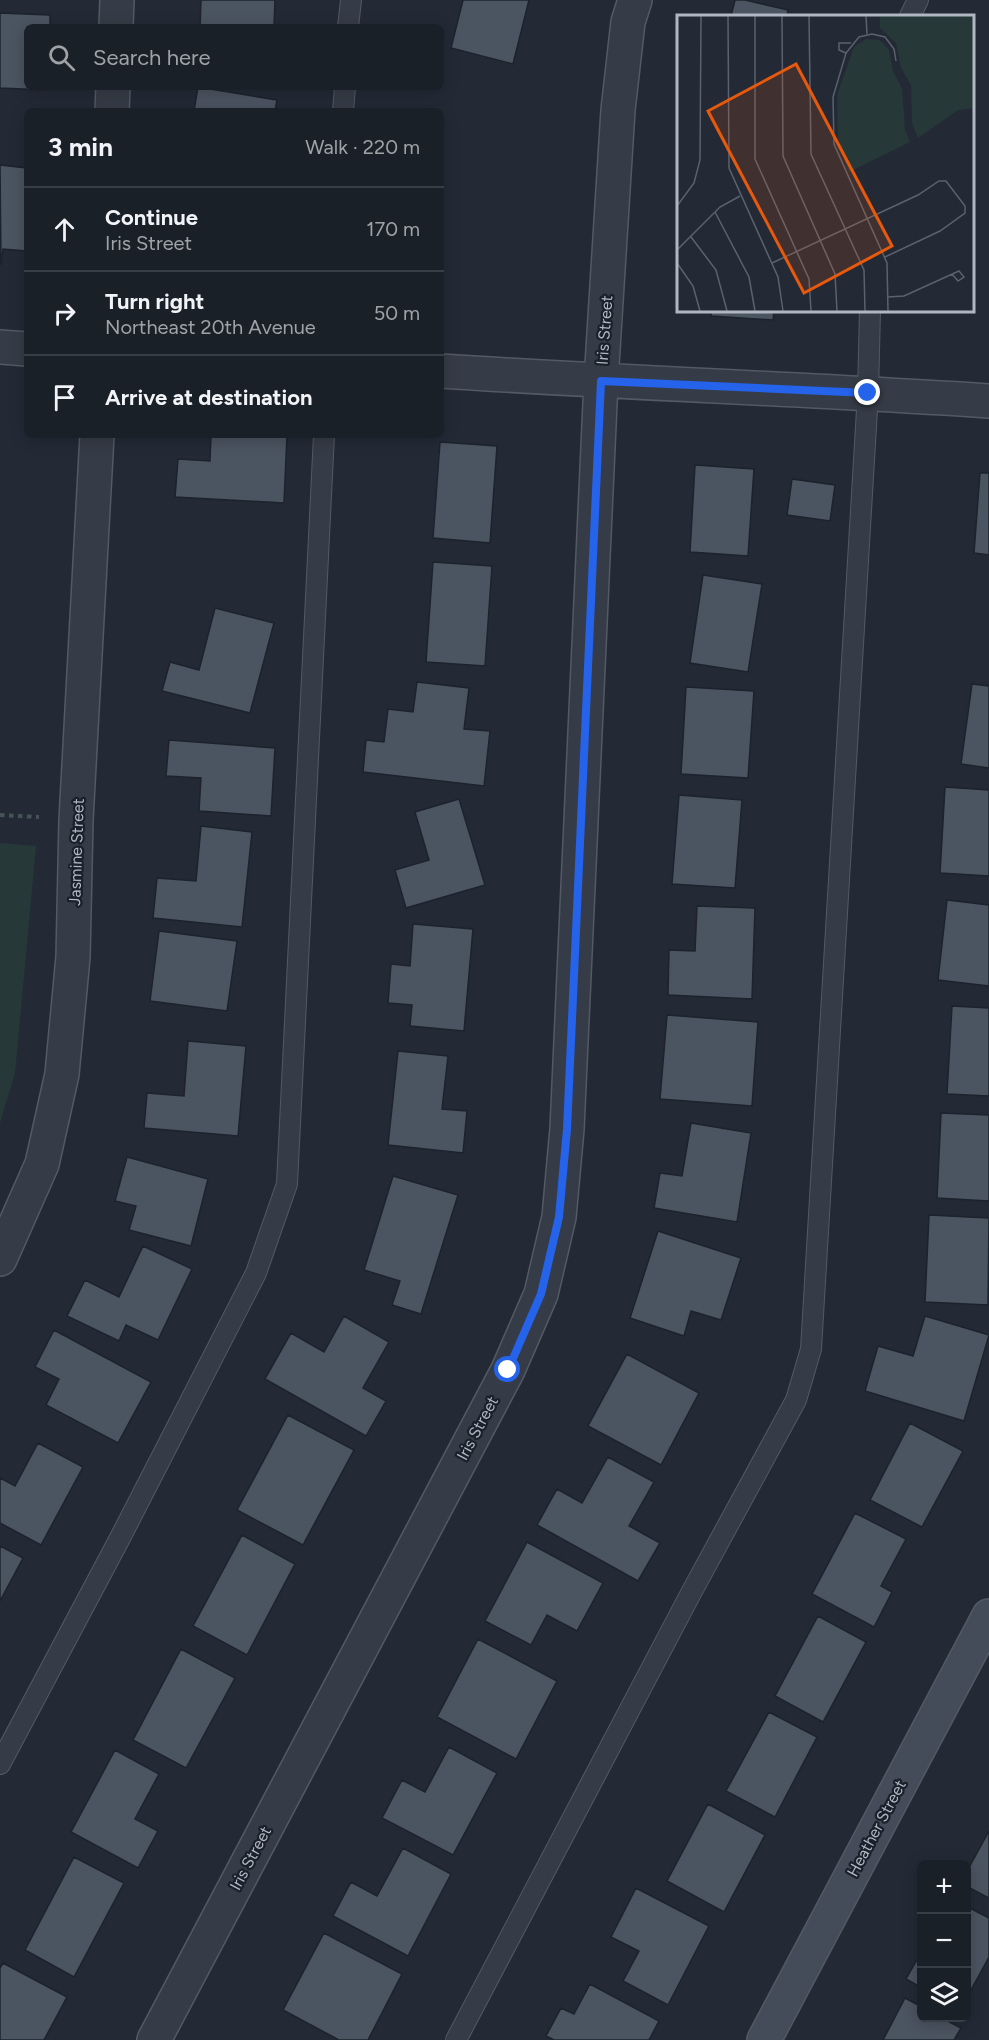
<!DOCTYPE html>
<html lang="en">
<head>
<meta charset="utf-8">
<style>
  body { margin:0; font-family:Figtree,sans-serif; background:#232830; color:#f1f3f6 }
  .controls { position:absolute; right:18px; bottom:18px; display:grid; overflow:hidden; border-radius:9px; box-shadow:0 3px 15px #0003 }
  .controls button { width:54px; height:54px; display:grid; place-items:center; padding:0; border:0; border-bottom:2px solid #383e45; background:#1a2028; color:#f1f3f6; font:30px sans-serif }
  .stop { position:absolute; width:18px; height:18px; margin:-14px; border:4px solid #2563eb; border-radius:50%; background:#fff }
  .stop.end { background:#2563eb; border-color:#fff; box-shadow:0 2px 6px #0008 }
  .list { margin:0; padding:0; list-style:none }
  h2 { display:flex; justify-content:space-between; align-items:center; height:78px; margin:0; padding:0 24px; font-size:26px }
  h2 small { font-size:20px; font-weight:400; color:#9fa3a8 }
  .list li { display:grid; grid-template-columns:39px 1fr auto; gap:18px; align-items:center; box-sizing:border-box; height:84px; padding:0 24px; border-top:2px solid #383e45 }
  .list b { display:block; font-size:22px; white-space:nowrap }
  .list p { margin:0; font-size:20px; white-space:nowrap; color:#9fa3a8 }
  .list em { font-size:20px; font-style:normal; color:#9fa3a8 }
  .icon { flex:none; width:33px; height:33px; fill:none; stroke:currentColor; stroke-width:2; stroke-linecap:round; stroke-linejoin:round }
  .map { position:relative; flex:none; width:989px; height:2040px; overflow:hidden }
  .search { position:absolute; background:#1a2028; box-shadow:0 3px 15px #0003; left:24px; top:24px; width:420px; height:66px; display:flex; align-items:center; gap:15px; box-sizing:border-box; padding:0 21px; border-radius:9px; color:#9fa3a8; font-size:22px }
  .panel { position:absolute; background:#1a2028; box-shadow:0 3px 15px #0003; left:24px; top:108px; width:420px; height:330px; border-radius:9px }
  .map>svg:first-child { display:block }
  .green { fill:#273839 }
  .building { fill:#4b5461; stroke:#1d232d; stroke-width:1.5 }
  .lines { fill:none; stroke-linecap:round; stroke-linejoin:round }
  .lane-casing { stroke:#535a64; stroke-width:22 }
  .street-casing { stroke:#535a64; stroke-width:36 }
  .secondary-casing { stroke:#535a64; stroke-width:36 }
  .path { stroke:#445456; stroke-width:4; stroke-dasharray:4.5 4.5; stroke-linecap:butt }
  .lane { stroke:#363c47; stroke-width:20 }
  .street { stroke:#363c47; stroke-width:33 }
  .secondary { stroke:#444c59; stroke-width:33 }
  .route { stroke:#2563eb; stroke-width:8 }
  .labels { text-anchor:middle; stroke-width:4.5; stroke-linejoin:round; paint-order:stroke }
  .street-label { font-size:16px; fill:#b0b7c3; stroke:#1b212b }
  .inset-road { fill:none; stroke:#5b626e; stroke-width:1.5 }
  .view { fill:#e8590c; fill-opacity:0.15; stroke:#e8590c; stroke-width:3 }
  .inset-edge { fill:none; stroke:#b0b7c3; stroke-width:3 }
</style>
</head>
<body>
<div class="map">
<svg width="989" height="2040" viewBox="0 0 989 2040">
  <rect width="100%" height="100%" fill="#232a36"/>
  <path class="green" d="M 0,843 L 36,846 L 15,1073 L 0,1123 Z"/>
  <path class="building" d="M 201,0 L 275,0 L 274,27 L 200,27 Z
    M 463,0 L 529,0 L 513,64 L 451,48 Z
    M 735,0 L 745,0 L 788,10 L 787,16 L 731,16 Z
    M 0,13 L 50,15 L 50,27 L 27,27 L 27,87 L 47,87 L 47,90 L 0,88 Z
    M 198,87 L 277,100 L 275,111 L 194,111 Z
    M 0,165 L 27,168 L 27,251 L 3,249 L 1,265 Z
    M 711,310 L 774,310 L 773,320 L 711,316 Z
    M 211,435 L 287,435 L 284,503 L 175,497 L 178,459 L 210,461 Z
    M 440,442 L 497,446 L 490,543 L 433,538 Z
    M 695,465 L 754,469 L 748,556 L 690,552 Z
    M 980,473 L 989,473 L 989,555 L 974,553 Z
    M 792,479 L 835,485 L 830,521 L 787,515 Z
    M 433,562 L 492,566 L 485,666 L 426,662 Z
    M 703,575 L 762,584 L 748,672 L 690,663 Z
    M 215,608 L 274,623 L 250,713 L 162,691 L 170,662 L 199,670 Z
    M 417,682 L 469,688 L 464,729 L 490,731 L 484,786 L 363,772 L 366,740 L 384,742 L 388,709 L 413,712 Z
    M 972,684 L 989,686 L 989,768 L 961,764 Z
    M 686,687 L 754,691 L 748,778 L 681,774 Z
    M 169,740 L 275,748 L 271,816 L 199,811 L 201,778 L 166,776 Z
    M 945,787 L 989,790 L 989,876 L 940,873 Z
    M 679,795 L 742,800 L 735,888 L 672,884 Z
    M 459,799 L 485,885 L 406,908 L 395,870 L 429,860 L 415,812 Z
    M 201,826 L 252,832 L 242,927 L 153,918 L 157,878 L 196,881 Z
    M 947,900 L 989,905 L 989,986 L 938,980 Z
    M 697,906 L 755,908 L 752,999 L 668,995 L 669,950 L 695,951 Z
    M 413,924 L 473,929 L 464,1031 L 410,1026 L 412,1005 L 388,1003 L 391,964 L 410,966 Z
    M 159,931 L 237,941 L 227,1011 L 150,1001 Z
    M 952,1006 L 989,1008 L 989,1096 L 947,1094 Z
    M 667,1015 L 758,1022 L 752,1106 L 660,1099 Z
    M 188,1041 L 246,1046 L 238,1136 L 144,1128 L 147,1093 L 184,1096 Z
    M 398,1051 L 448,1056 L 442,1109 L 467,1111 L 463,1153 L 388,1145 Z
    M 941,1113 L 989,1115 L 989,1201 L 937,1198 Z
    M 691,1123 L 751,1133 L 737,1222 L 654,1208 L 660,1173 L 682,1176 Z
    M 127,1157 L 208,1179 L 191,1246 L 129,1230 L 136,1206 L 115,1201 Z
    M 393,1176 L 458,1195 L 421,1314 L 392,1305 L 400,1281 L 364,1270 Z
    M 929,1215 L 989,1218 L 988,1305 L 925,1302 Z
    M 658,1231 L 741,1258 L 721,1320 L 691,1311 L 684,1336 L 630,1318 Z
    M 143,1246 L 192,1269 L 158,1340 L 126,1325 L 119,1341 L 67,1316 L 85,1280 L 119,1297 Z
    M 344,1316 L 389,1342 L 363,1388 L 386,1401 L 366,1436 L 265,1379 L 291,1333 L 324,1352 Z
    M 925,1316 L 989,1335 L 964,1421 L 865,1391 L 878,1346 L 913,1356 Z
    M 54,1330 L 151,1382 L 118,1443 L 46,1405 L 59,1379 L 35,1367 Z
    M 627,1354 L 699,1393 L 661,1465 L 588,1426 Z
    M 288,1415 L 354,1450 L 303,1545 L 237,1510 Z
    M 910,1423 L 963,1451 L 922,1527 L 870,1500 Z
    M 38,1443 L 83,1467 L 41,1545 L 0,1523 L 0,1478 L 15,1486 Z
    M 608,1457 L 654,1482 L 629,1526 L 660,1543 L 638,1581 L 537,1525 L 557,1489 L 582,1503 Z
    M 855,1513 L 906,1539 L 881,1586 L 892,1592 L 874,1627 L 812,1594 Z
    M 242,1535 L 295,1564 L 247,1655 L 193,1626 Z
    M 527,1542 L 603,1583 L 577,1631 L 547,1615 L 531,1645 L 485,1621 Z
    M 0,1546 L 23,1558 L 0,1601 Z
    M 818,1616 L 866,1642 L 823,1722 L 775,1696 Z
    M 478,1639 L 557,1681 L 516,1759 L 437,1717 Z
    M 181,1649 L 235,1678 L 186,1768 L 133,1740 Z
    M 769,1712 L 817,1737 L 775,1817 L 726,1791 Z
    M 449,1747 L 497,1773 L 453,1855 L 382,1818 L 402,1780 L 425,1792 Z
    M 115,1750 L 159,1774 L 135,1819 L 158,1831 L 138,1868 L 71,1832 Z
    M 708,1804 L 765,1835 L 724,1912 L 667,1881 Z
    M 989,1831 L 989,1898 L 966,1886 L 966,1873 Z
    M 403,1848 L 451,1874 L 408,1956 L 333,1916 L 351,1882 L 377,1896 Z
    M 74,1857 L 124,1883 L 74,1977 L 25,1950 Z
    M 636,1888 L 709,1926 L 668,2005 L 623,1981 L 639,1951 L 611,1937 Z
    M 966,1906 L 989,1918 L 989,1957 L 966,1999 Z
    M 324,1933 L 402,1974 L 368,2040 L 339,2040 L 283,2010 Z
    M 922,1951 L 922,1988 L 906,1979 Z
    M 3,1963 L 67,1997 L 44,2040 L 0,2040 L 0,1968 Z
    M 590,1984 L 659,2021 L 649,2040 L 554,2040 L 546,2036 L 561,2008 L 574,2014 Z
    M 905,1998 L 922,2007 L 922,2018 L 942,2018 L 961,2028 L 954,2040 L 883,2040 Z"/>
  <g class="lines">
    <defs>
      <path id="lane" d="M 910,16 L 918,0
        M 348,27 L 351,0
        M 343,111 L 345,87
        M 0,1764 L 120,1538 L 256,1273 L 287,1184 L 324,435
        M 456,2040 L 691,1593 L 796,1400 L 811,1349 L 868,393 L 870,310"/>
      <path id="street" d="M 116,27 L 117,0
        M 112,111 L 113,87
        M 0,347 L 27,349
        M 441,371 C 624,383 806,389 989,401
        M 0,1259 L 42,1164 L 62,1074 L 73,957 L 76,820 L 97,435
        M 154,2040 L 508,1370 L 541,1294 L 559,1217 L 567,1129 L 601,381 L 618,110 L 628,22 L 635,0"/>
      <path id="secondary" d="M 764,2040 L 989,1616"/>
    </defs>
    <use href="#lane" class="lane-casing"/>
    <use href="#street" class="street-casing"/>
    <use href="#secondary" class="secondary-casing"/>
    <path class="path" d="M 0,815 L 39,817"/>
    <use href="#lane" class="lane"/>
    <use href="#street" class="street"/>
    <use href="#secondary" class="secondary"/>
  </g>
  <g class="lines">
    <path class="route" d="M 508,1370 L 541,1294 L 559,1217 L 567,1129 L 601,381 L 868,393"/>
  </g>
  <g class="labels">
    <g class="street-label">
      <text transform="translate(604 330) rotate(-86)" y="6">Iris Street</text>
      <text transform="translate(76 852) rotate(-88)" y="6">Jasmine Street</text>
      <text transform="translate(477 1428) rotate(-62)" y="6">Iris Street</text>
      <text transform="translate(876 1828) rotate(-62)" y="6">Heather Street</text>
      <text transform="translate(250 1858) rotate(-62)" y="6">Iris Street</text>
    </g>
  </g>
  <g transform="translate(677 15)">
    <rect width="297" height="297" fill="#232a36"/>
    <path d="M 203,1 L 297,1 L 297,93 L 281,95 L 241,123 L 235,108 L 234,70 L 224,53 L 219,28 L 203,13 ZM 189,24 L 203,25 L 212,35 L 216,56 L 225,74 L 228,115 L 233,127 L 172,157 L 161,127 L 160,80 L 177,32 Z" fill="#273839"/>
    <path class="inset-road" d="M 51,1 L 52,153 L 101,262 L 106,296M 78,1 L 78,144 L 132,264 L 134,296M 105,1 L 106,141 L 158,259 L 160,296M 132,1 L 134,139 L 187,255 L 188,296M 189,1 L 190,19M 169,38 L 162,35 L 162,28 L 174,28M 0,191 L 17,168 L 23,145 L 24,1M 38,197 L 72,262 L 78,296M 14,222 L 39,255 L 50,296M 0,235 L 43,192 L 63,181M 0,248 L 16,271 L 23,296M 95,248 L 241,180 L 262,166 L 269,166 L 288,191 L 288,198 L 263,216 L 208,242M 211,282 L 227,281 L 282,256 L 287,262 L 281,266 L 275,259M 211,296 L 210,248 L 157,129 L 156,82 L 169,38 L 182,22 L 195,19 L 208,22 L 217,34 L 219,46"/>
    <path class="view" d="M 119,49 L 215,231 L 127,278 L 31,96 Z"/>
    <rect width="297" height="297" class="inset-edge"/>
  </g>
</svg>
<div class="controls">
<button>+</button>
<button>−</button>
<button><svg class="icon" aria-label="layers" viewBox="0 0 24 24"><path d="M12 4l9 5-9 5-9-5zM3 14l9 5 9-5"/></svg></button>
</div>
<div class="stop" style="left:508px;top:1370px"></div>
<div class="stop end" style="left:868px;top:393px"></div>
<div class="search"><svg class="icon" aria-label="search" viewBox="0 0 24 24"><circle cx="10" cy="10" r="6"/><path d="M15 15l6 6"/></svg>Search here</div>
<section class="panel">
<h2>3 min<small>Walk · 220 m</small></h2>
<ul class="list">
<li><svg class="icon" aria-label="ahead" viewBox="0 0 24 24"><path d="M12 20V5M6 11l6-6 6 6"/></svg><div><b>Continue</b><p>Iris Street</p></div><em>170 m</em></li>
<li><svg class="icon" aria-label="right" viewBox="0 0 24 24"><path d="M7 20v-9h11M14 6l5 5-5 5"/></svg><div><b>Turn right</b><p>Northeast 20th Avenue</p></div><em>50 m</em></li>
<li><svg class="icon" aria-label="arrive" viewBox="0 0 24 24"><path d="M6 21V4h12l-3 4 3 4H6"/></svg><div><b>Arrive at destination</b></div></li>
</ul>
</section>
</div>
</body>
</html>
